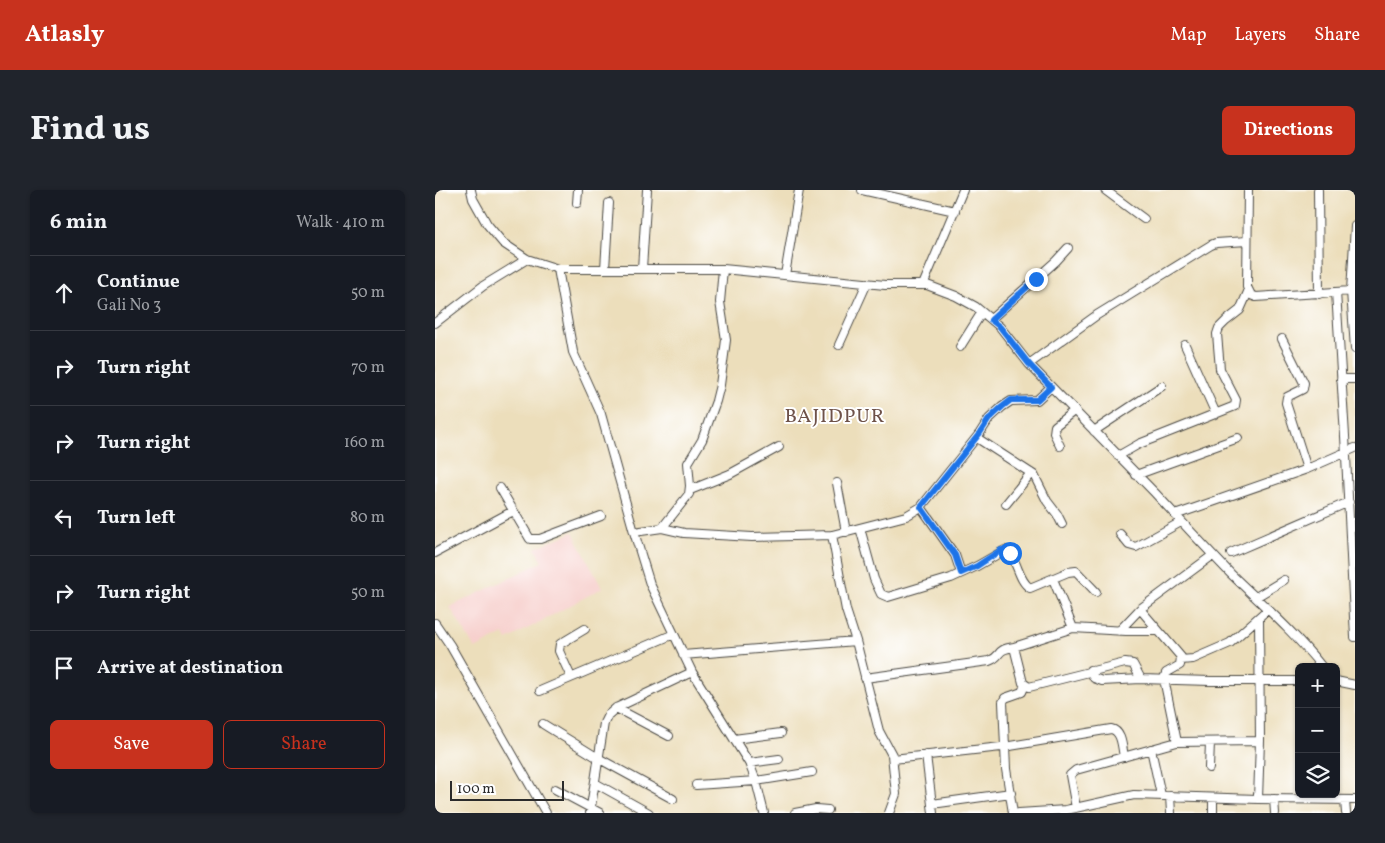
<!DOCTYPE html>
<html lang="en">
<head>
<meta charset="utf-8">
<style>
  body { margin:0; font-family:Vollkorn,serif; background:#20242c; color:#f1f3f6 }
  .controls { position:absolute; right:15px; bottom:15px; display:grid; overflow:hidden; border-radius:8px; box-shadow:0 1px 4px #0004 }
  .controls button { width:45px; height:45px; display:grid; place-items:center; padding:0; border:0; border-bottom:1px solid #363941; background:#171b24; color:#f1f3f6; font:25px sans-serif }
  .scale { position:absolute; left:15px; bottom:12px; width:114px; box-sizing:border-box; padding-left:5px; border:2px solid #2b2b2b; border-top:0; font-size:14px; line-height:18px; white-space:nowrap; color:#2b2b2b; -webkit-text-stroke:4px #fff; paint-order:stroke }
  .stop { position:absolute; width:15px; height:15px; margin:-11px; border:4px solid #1a73e8; border-radius:50%; background:#fff }
  .stop.end { background:#1a73e8; border-color:#fff; box-shadow:0 1px 5px #0008 }
  .list { margin:0; padding:0; list-style:none }
  h2 { display:flex; justify-content:space-between; align-items:center; height:65px; margin:0; padding:0 20px; font-size:21px }
  h2 small { font-size:16px; font-weight:400; color:#9ea1a6 }
  .list li { display:grid; grid-template-columns:32px 1fr auto; gap:15px; align-items:center; box-sizing:border-box; height:75px; padding:0 20px; border-top:1px solid #363941 }
  .list b { display:block; font-size:19px; white-space:nowrap }
  .list p { margin:0; font-size:16px; white-space:nowrap; color:#9ea1a6 }
  .list em { font-size:16px; font-style:normal; color:#9ea1a6 }
  .actions { display:flex; gap:10px; padding:15px 20px }
  .actions a { flex:1; padding:11px 0; border:1px solid #c8321e; border-radius:8px; text-align:center; font-size:18px; color:#c8321e }
  .actions .main { background:#c8321e; color:#fff }
  .icon { flex:none; width:28px; height:28px; fill:none; stroke:currentColor; stroke-width:2; stroke-linecap:round; stroke-linejoin:round }
  .map { position:relative; flex:none; width:920px; height:623px; overflow:hidden; border-radius:8px }
  header { display:flex; align-items:center; gap:30px; box-sizing:border-box; height:70px; padding:0 25px; background:#c8321e; color:#fff }
  header strong { font-size:24px }
  nav { display:flex; gap:28px; margin-inline-start:auto; font-size:18px }
  .intro { display:flex; align-items:center; justify-content:space-between; box-sizing:border-box; height:120px; padding:0 30px }
  h1 { margin:0; font-size:35px }
  .button { padding:12px 22px; border-radius:8px; background:#c8321e; color:#fff; font-size:18px; font-weight:700 }
  main { display:flex; gap:30px; padding:0 30px }
  aside { flex:1; background:#171b24; border-radius:8px; box-shadow:0 1px 4px #0004 }
  .map>svg:first-child { display:block }
  .built { fill:#f7d0cd }
  .lines { fill:none; stroke-linecap:round; stroke-linejoin:round }
  .minor-casing { stroke:#484641; stroke-width:10 }
  .minor { stroke:#fff; stroke-width:8 }
  .route { stroke:#1a73e8; stroke-width:6 }
  .labels { text-anchor:middle; stroke-width:4; stroke-linejoin:round; paint-order:stroke }
  .quarter-label { font-size:20px; letter-spacing:1px; fill:#6e5249; stroke:#fff }
</style>
</head>
<body>
<header>
<strong>Atlasly</strong>
<nav><a>Map</a><a>Layers</a><a>Share</a></nav>
</header>
<div class="intro"><h1>Find us</h1><a class="button">Directions</a></div>
<main>
<aside>
<h2>6 min<small>Walk · 410 m</small></h2>
<ul class="list">
<li><svg class="icon" aria-label="ahead" viewBox="0 0 24 24"><path d="M12 20V5M6 11l6-6 6 6"/></svg><div><b>Continue</b><p>Gali No 3</p></div><em>50 m</em></li>
<li><svg class="icon" aria-label="right" viewBox="0 0 24 24"><path d="M7 20v-9h11M14 6l5 5-5 5"/></svg><div><b>Turn right</b></div><em>70 m</em></li>
<li><svg class="icon" aria-label="right" viewBox="0 0 24 24"><path d="M7 20v-9h11M14 6l5 5-5 5"/></svg><div><b>Turn right</b></div><em>160 m</em></li>
<li><svg class="icon" aria-label="left" viewBox="0 0 24 24"><path d="M17 20v-9H6M10 6l-5 5 5 5"/></svg><div><b>Turn left</b></div><em>80 m</em></li>
<li><svg class="icon" aria-label="right" viewBox="0 0 24 24"><path d="M7 20v-9h11M14 6l5 5-5 5"/></svg><div><b>Turn right</b></div><em>50 m</em></li>
<li><svg class="icon" aria-label="arrive" viewBox="0 0 24 24"><path d="M6 21V4h12l-3 4 3 4H6"/></svg><div><b>Arrive at destination</b></div></li>
</ul>
<div class="actions"><a class="main">Save</a><a>Share</a></div>
</aside>
<div class="map">
<svg width="920" height="623" viewBox="0 0 920 623">
  <rect width="100%" height="100%" fill="#fff"/>
  <filter id="ink" filterUnits="userSpaceOnUse"><feTurbulence type="fractalNoise" baseFrequency=".02" numOctaves="2"/><feDisplacementMap in="SourceGraphic" scale="10" xChannelSelector="R" yChannelSelector="G"/><feConvolveMatrix kernelMatrix="1 2 1 2 8 2 1 2 1" color-interpolation-filters="sRGB"/></filter>
  <filter id="wash" filterUnits="userSpaceOnUse"><feTurbulence type="fractalNoise" baseFrequency=".0096" numOctaves="4" result="noise"/><feDisplacementMap in="SourceGraphic" scale="20" xChannelSelector="R" yChannelSelector="G"/><feGaussianBlur stdDeviation="1.12" result="paint"/><feColorMatrix in="noise" values="0 0 0 0 0 0 0 0 0 0 0 0 0 0 0 0 0 1.4 0 .05"/><feComposite in="paint" operator="in"/></filter>
  <g filter="url(#wash)">
    <rect width="100%" height="100%" fill="#ecdebb"/>
    <path class="built" d="M 138,342 L 167,398 L 72,450 L 69,444 L 40,459 L 15,417 L 107,372 L 100,358 Z"/>
  </g>
  <g filter="url(#ink)">
    <g class="lines">
      <defs>
        <path id="minor" d="M 36,0 L 38,9 L 52,34 L 68,53 L 92,69 L 123,79 L 288,79 L 450,95 L 492,95 L 521,106 L 541,117 L 565,137 L 594,174 L 720,303 C 745,330 770,357 796,384 C 827,414 860,443 887,477
          M 427,0 L 520,21
          M 670,0 L 709,29
          M 813,0 L 812,97 L 816,105 L 821,107 L 916,101
          M 883,0 L 884,104
          M 142,13 L 143,0
          M 920,36 L 916,101 L 920,159
          M 123,79 L 138,162 L 166,224 L 199,342 L 215,394 L 257,482 L 314,573 L 321,591 L 329,623
          M 170,79 L 174,13
          M 207,79 L 212,0
          M 350,85 L 364,0
          M 488,95 L 528,0
          M 901,102 L 910,246 L 920,447
          M 556,129 L 621,71 L 633,58
          M 0,133 L 48,96 L 92,69
          M 847,149 L 869,193 L 868,199 L 852,207 L 851,213 L 872,279
          M 404,155 L 432,93
          M 750,155 L 781,224
          M 525,157 L 547,122
          M 594,174 L 662,125 L 776,55 L 781,53 L 812,51
          M 906,189 L 920,189
          M 659,241 L 727,196
          M 542,248 L 599,285 L 612,311 L 622,324 L 627,334
          M 625,256 L 619,243 L 620,236 L 640,220
          M 683,266 L 704,254 L 800,216 L 801,210 L 785,179 L 782,144 L 784,138 L 791,131 L 805,120 L 813,102
          M 701,285 L 803,248
          M 402,293 L 411,342
          M 65,298 L 95,349 L 105,349 L 166,326
          M 255,300 L 295,284 L 344,257
          M 571,314 L 596,283
          M 486,317 L 520,365 L 526,383
          M 740,325 L 872,279 L 920,258
          M 227,338 L 254,304 L 255,296 L 253,273 L 267,250 L 281,211 L 285,195 L 291,150 L 285,112 L 288,79
          M 425,338 L 439,389 L 446,404 L 453,407 L 516,388 L 542,376 L 570,360 C 583,367 582,390 595,398 L 633,382 L 641,381 L 661,402
          M 199,342 L 227,338 L 249,343 L 317,347 L 397,345 L 471,326 L 486,317 L 545,243 L 554,229 L 567,217 L 576,211 L 602,210 L 616,197
          M 685,344 L 694,355 L 701,357 L 746,332
          M 397,345 L 411,420 L 421,451
          M 0,363 L 78,321
          M 796,363 L 914,312
          M 618,389 L 638,438
          M 821,407 L 849,390
          M 705,419 L 746,467 L 745,475 L 731,483 L 729,489 L 742,552
          M 0,433 L 15,455 L 111,623
          M 684,441 L 705,419 L 778,365
          M 579,457 L 588,493 L 594,497 L 690,473 L 698,474 L 706,489
          M 248,465 L 421,451 L 444,541 L 457,565 L 461,604 L 454,623
          M 746,470 L 758,469 L 795,453 L 833,419
          M 655,480 L 659,488 L 667,491 L 706,489 L 776,491 L 864,491
          M 136,487 L 124,461 L 125,454 L 150,439
          M 430,488 L 554,471 C 568,466 559,460 579,457 L 638,438 L 691,441 L 723,441
          M 901,491 L 920,495
          M 105,501 L 239,444
          M 181,518 L 234,546
          M 108,534 L 163,568 L 238,609
          M 299,549 L 346,543
          M 716,559 L 726,605
          M 491,565 L 498,623
          M 458,569 L 575,556 L 676,539 C 687,541 687,557 689,567
          M 314,573 L 344,569
          M 774,578 L 775,552
          M 160,593 L 214,623
          M 261,595 L 321,591 L 377,582
          M 120,599 L 165,623
          M 735,606 L 736,623
          M 778,608 L 778,623
          M 823,609 L 920,610
          M 839,609 L 840,623
          M 910,611 L 911,623
          M 497,614 L 576,603
          M 641,618 L 635,585 L 641,580 L 742,552 L 825,551
          M 155,623 L 169,533 L 173,525 L 181,518 L 257,482
          M 360,623 L 381,619 L 393,620
          M 578,623 L 571,579 L 568,512 L 570,508 L 587,502 L 590,495
          M 584,623 L 631,620 L 699,605 L 823,609 L 825,551 L 824,428"/>
      </defs>
      <use href="#minor" class="minor-casing"/>
      <use href="#minor" class="minor"/>
    </g>
  </g>
  <g class="lines" filter="url(#ink)">
    <path class="route" d="M 575,363 L 572,360 L 566,360 L 542,376 L 526,383 L 520,365 L 486,317 L 545,243 L 554,229 L 567,217 L 576,210 L 602,210 L 616,197 L 594,174 L 565,137 L 556,130 L 601,89"/>
  </g>
  <g class="labels">
    <g class="quarter-label">
      <text x="400" y="232">BAJIDPUR</text>
    </g>
  </g>
</svg>
<div class="controls">
<button>+</button>
<button>−</button>
<button><svg class="icon" aria-label="layers" viewBox="0 0 24 24"><path d="M12 4l9 5-9 5-9-5zM3 14l9 5 9-5"/></svg></button>
</div>
<div class="scale">100 m</div>
<div class="stop" style="left:575px;top:363px"></div>
<div class="stop end" style="left:601px;top:89px"></div>
</div>
</main>
</body>
</html>
